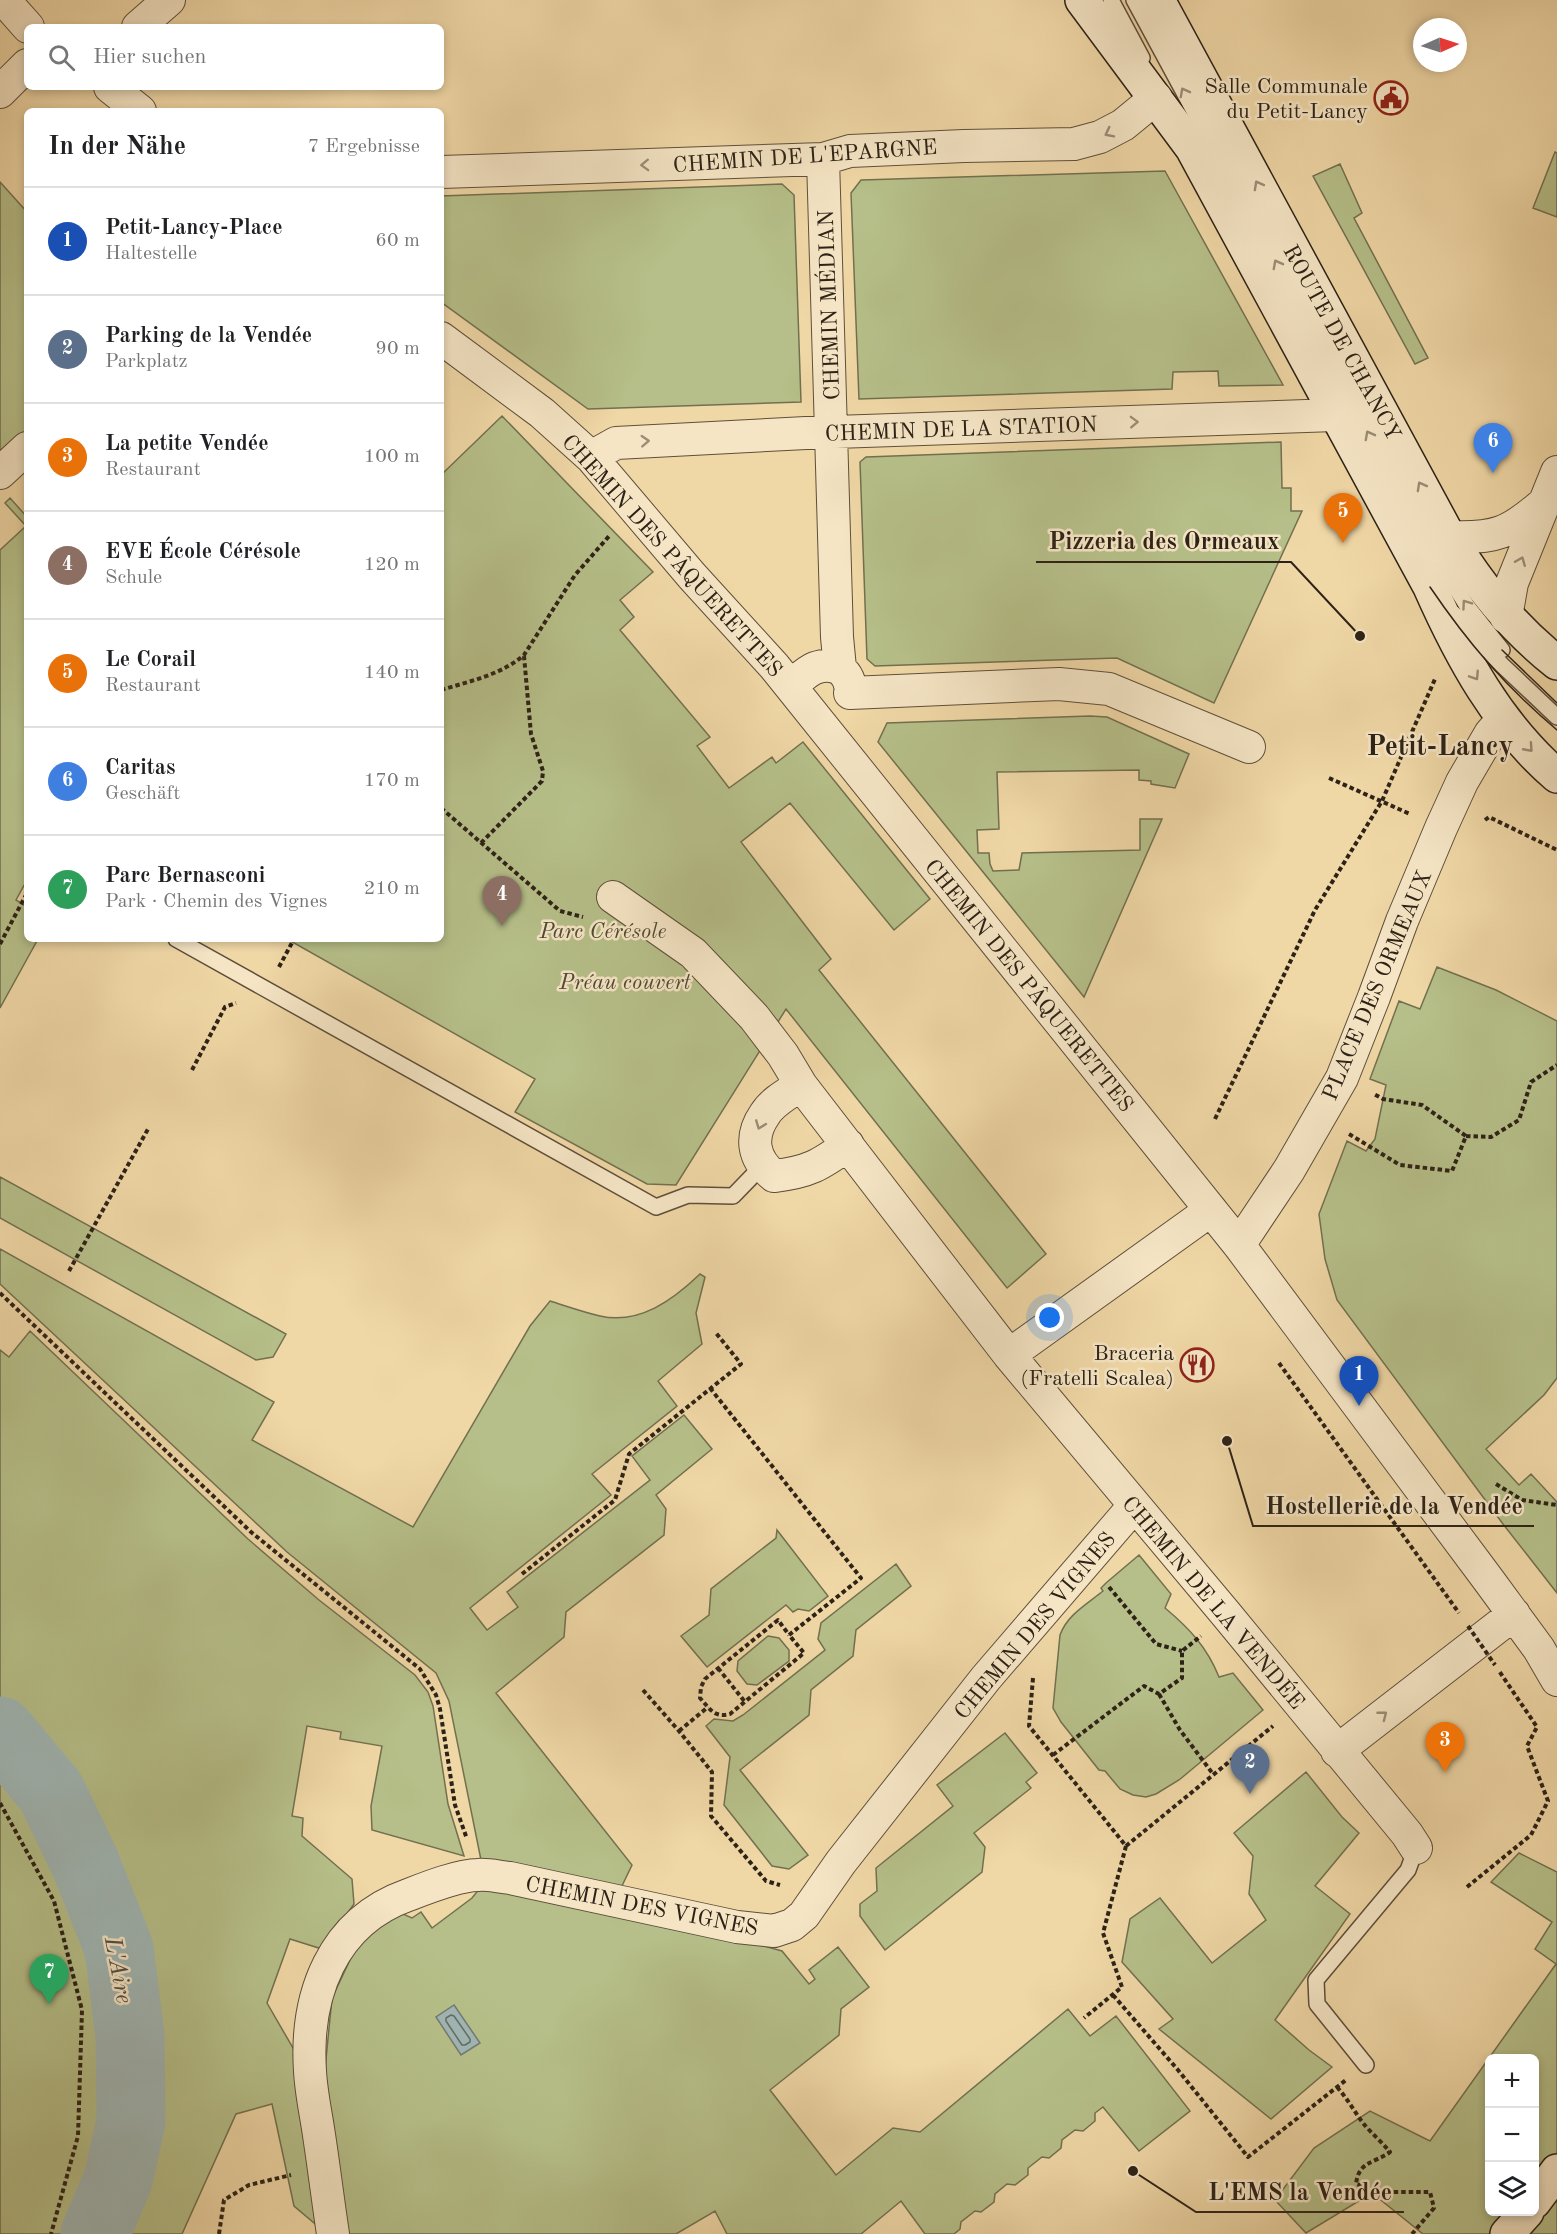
<!DOCTYPE html>
<html lang="de">
<head>
<meta charset="utf-8">
<style>
  body { margin:0; font-family:"Old Standard TT",serif; background:#f6f6f6; color:#202124 }
  .controls { position:absolute; right:18px; bottom:18px; display:grid; overflow:hidden; border-radius:9px; box-shadow:0 3px 9px #0003 }
  .controls button { width:54px; height:54px; display:grid; place-items:center; padding:0; border:0; border-bottom:2px solid #e0e0e0; background:#fff; color:#202124; font:30px sans-serif }
  .compass { position:absolute; left:1413px; top:18px; width:54px; height:54px; border-radius:50%; background:#fff; box-shadow:0 3px 9px #0003; rotate:87deg }
  .you { position:absolute; left:1050px; top:1318px; width:21px; height:21px; margin:-15px; border:4px solid #fff; border-radius:50%; background:#1a73e8; box-shadow:0 0 0 9px #1a73e833 }
  .badge { display:grid; place-items:center; width:39px; height:39px; border-radius:50%; background:#0f766e; color:#fff; font-size:20px; font-weight:700 }
  .pin { position:absolute; translate:-50% -50px; filter:drop-shadow(0 2px 3px #0008) }
  .pin::after { content:''; position:absolute; top:32px; width:21px; height:18px; background:inherit; clip-path:polygon(0 0,100% 0,50% 100%) }
  .list { margin:0; padding:0; list-style:none }
  h2 { display:flex; justify-content:space-between; align-items:center; height:78px; margin:0; padding:0 24px; font-size:26px }
  h2 small { font-size:20px; font-weight:400; color:#757577 }
  .list li { display:grid; grid-template-columns:39px 1fr auto; gap:18px; align-items:center; box-sizing:border-box; height:108px; padding:0 24px; border-top:2px solid #e0e0e0 }
  .list b { display:block; font-size:22px; white-space:nowrap }
  .list p { margin:0; font-size:20px; white-space:nowrap; color:#757577 }
  .list em { font-size:20px; font-style:normal; color:#757577 }
  .icon { flex:none; width:33px; height:33px; fill:none; stroke:currentColor; stroke-width:2; stroke-linecap:round; stroke-linejoin:round }
  .map { position:relative; flex:none; width:1557px; height:2234px; overflow:hidden }
  .search { position:absolute; background:#fff; box-shadow:0 3px 9px #0003; left:24px; top:24px; width:420px; height:66px; display:flex; align-items:center; gap:15px; box-sizing:border-box; padding:0 21px; border-radius:9px; color:#757577; font-size:22px }
  .panel { position:absolute; background:#fff; box-shadow:0 3px 9px #0003; left:24px; top:108px; width:420px; height:834px; border-radius:9px }
  .map>svg:first-child { display:block }
  .green { fill:#b6bf89; stroke:#727050; stroke-width:1.5; fill-rule:evenodd }
  .water { fill:#a0b6b4; stroke:#727b75; stroke-width:1.5 }
  .lines { fill:none; stroke-linecap:round; stroke-linejoin:round }
  .shore { stroke:#666c66; stroke-width:1.5 }
  .river { stroke:#a0b6b4; stroke-width:69 }
  .lane-casing { stroke:#5e4f3b; stroke-width:18 }
  .street-casing { stroke:#5e4f3b; stroke-width:34 }
  .secondary-casing { stroke:#2d2217; stroke-width:36 }
  .path { stroke:#2d2217; stroke-width:4; stroke-dasharray:4.5 3; stroke-linecap:butt }
  .lane { stroke:#f5e5c5; stroke-width:15 }
  .street { stroke:#f5e5c5; stroke-width:32 }
  .secondary { stroke:#f5e5c5; stroke-width:33 }
  .tram { stroke:#2d2217; stroke-width:1.5 }
  .path-bridge { stroke:#2d2217; stroke-width:4; stroke-dasharray:4.5 3; stroke-linecap:butt }
  .oneway { stroke:#9b8d77 }
  .labels { text-anchor:middle; stroke-width:5; stroke-linejoin:round; paint-order:stroke }
  .poi-label { font-size:22px; fill:#2d2217; stroke:#f5e5c5; text-anchor:end }
  .street-label { font-size:22px; fill:#2d2217; stroke:#f5e5c5 }
  .park-label { font-size:22px; font-style:italic; fill:#4f4934; stroke:#f5e5c5 }
  .water-label { font-size:24px; font-style:italic; fill:#504e46; stroke:#f5e5c5 }
  .district-label { font-size:28px; font-weight:bold; fill:#2d2217; stroke:#f5e5c5 }
  .leader { fill:none; stroke:#2d2217; stroke-width:2 }
  .callout-dot { fill:#2d2217; stroke:#f5e5c5; stroke-width:2 }
  .callout-label { font-size:24px; text-anchor:middle; font-weight:bold; fill:#2d2217; stroke:#f5e5c5; stroke-width:5; stroke-linejoin:round; paint-order:stroke }
</style>
</head>
<body>
<div class="map">
<svg width="1557" height="2234" viewBox="0 0 1557 2234">
  <rect width="100%" height="100%" fill="#f0d7a6"/>
  <filter id="stains"><feTurbulence type="fractalNoise" baseFrequency=".00333" numOctaves="4"/><feColorMatrix values="0 0 0 0 .2 0 0 0 0 .09 0 0 0 0 .02 0 0 0 .5 -.17"/></filter>
  <radialGradient id="worn" r=".72"><stop offset=".6" stop-color="#630" stop-opacity="0"/><stop offset="1" stop-color="#630" stop-opacity=".3"/></radialGradient>
  <path class="green" d="M 1555,152 L 1557,153 L 1557,217 L 1533,208 Z
    M 1340,164 L 1362,213 L 1354,218 L 1428,358 L 1415,364 L 1313,176 Z
    M 1165,171 L 1283,385 L 1219,386 L 1218,371 L 1173,372 L 1172,389 L 859,399 L 851,193 L 861,180 Z
    M 0,182 L 27,212 L 27,436 L 0,460 Z
    M 782,184 L 794,195 L 801,402 L 588,409 L 441,302 L 441,196 Z
    M 502,416 L 653,572 L 620,600 L 634,617 L 620,630 L 710,737 L 697,746 L 729,788 L 772,757 L 776,763 L 803,742 L 930,899 L 894,930 L 790,803 L 741,842 L 831,959 L 819,970 L 1046,1254 L 1007,1288 L 786,1009 L 676,1185 L 647,1184 L 515,1112 L 535,1079 L 287,939 L 441,939 L 441,475 Z
    M 1281,442 L 1282,488 L 1291,488 L 1291,511 L 1302,511 L 1214,703 L 1117,658 L 875,666 L 867,659 L 860,462 L 866,457 Z
    M 10,498 L 27,517 L 27,880 L 16,900 L 27,907 L 27,939 L 38,939 L 0,1008 L 0,550 L 26,526 L 5,503 Z
    M 1090,716 L 1107,717 L 1189,754 L 1175,788 L 1151,784 L 1151,781 L 1139,780 L 1139,770 L 997,772 L 999,829 L 977,830 L 978,853 L 989,853 L 990,864 L 993,871 L 1019,870 L 1022,853 L 1140,850 L 1140,819 L 1162,819 L 1084,997 L 878,742 L 887,723 Z
    M 1437,967 L 1496,990 L 1557,1021 L 1557,1378 L 1544,1395 L 1486,1449 L 1519,1485 L 1531,1474 L 1557,1502 L 1557,1593 L 1503,1524 L 1337,1300 L 1325,1259 L 1319,1214 L 1347,1141 L 1366,1151 L 1375,1139 L 1386,1085 L 1370,1079 L 1399,1001 L 1420,1009 Z
    M 0,1177 L 286,1334 L 273,1357 L 256,1360 L 0,1218 Z
    M 0,1249 L 274,1402 L 252,1440 L 413,1527 L 530,1326 L 550,1301 C 566,1306 583,1312 600,1316 C 639,1325 673,1300 700,1274 L 705,1277 L 696,1313 L 702,1344 L 658,1381 L 677,1406 L 592,1474 L 611,1495 L 470,1608 L 487,1630 L 518,1607 L 507,1592 L 650,1480 L 632,1456 L 684,1415 L 712,1449 L 656,1495 L 666,1509 L 664,1535 L 566,1612 L 564,1637 L 496,1693 L 632,1865 L 620,1890 L 481,1860 L 449,1701 L 436,1673 L 287,1552 L 0,1284 Z
    M 30,1331 L 248,1539 L 319,1600 L 415,1675 L 428,1692 L 433,1706 L 448,1804 L 464,1856 L 372,1830 L 371,1806 L 382,1746 L 340,1739 L 341,1732 L 307,1726 L 292,1816 L 303,1818 L 302,1836 L 352,1879 L 354,1904 L 322,1949 L 290,1939 L 267,2003 L 297,2055 L 320,2228 L 294,2206 L 272,2104 L 236,2114 L 182,2234 L 0,2234 L 0,1350 L 9,1357 Z
    M 777,1530 L 828,1596 L 809,1611 L 798,1609 L 793,1612 L 786,1605 L 707,1667 L 681,1636 L 709,1615 L 711,1589 L 776,1538 Z
    M 1139,1555 L 1171,1594 L 1165,1608 C 1189,1628 1207,1647 1219,1677 L 1233,1673 L 1263,1710 L 1179,1780 L 1156,1794 L 1146,1797 L 1133,1795 L 1120,1789 L 1105,1771 L 1099,1770 L 1061,1722 L 1053,1708 L 1060,1635 C 1067,1615 1087,1604 1103,1591 L 1101,1588 L 1106,1583 Z
    M 896,1564 L 911,1586 L 856,1630 L 853,1656 L 811,1690 L 809,1715 L 740,1770 L 808,1855 L 789,1869 L 772,1866 L 724,1805 L 730,1757 L 706,1726 L 714,1719 L 733,1721 L 743,1715 L 825,1650 L 818,1639 L 821,1623 Z
    M 768,1636 L 779,1638 L 789,1650 L 789,1661 L 757,1685 L 747,1684 L 737,1671 L 738,1661 Z
    M 1005,1733 L 1037,1773 L 1026,1782 L 1031,1788 L 974,1833 L 985,1847 L 982,1872 L 885,1950 L 860,1916 L 860,1904 L 877,1891 L 876,1868 L 953,1806 L 937,1785 Z
    M 1306,1772 L 1342,1817 L 1359,1833 L 1315,1886 L 1350,1914 L 1275,2020 L 1309,2050 L 1332,2067 L 1271,2119 L 1159,2029 L 1173,2019 L 1122,1962 L 1130,1919 L 1160,1898 L 1212,1963 L 1266,1920 L 1249,1894 L 1253,1856 L 1234,1833 Z
    M 1519,1853 L 1557,1872 L 1557,2234 L 1423,2234 L 1372,2193 L 1306,2233 L 1275,2200 L 1314,2148 L 1370,2111 L 1430,2141 L 1556,1964 L 1535,1949 L 1552,1922 L 1491,1882 ZM 1490,2058 L 1534,2058 L 1534,2212 L 1490,2212 Z
    M 484,1883 L 724,1935 L 782,1951 L 809,1984 L 815,1979 L 809,1970 L 838,1947 L 869,1987 L 841,2009 L 839,2035 L 770,2090 L 836,2175 L 893,2128 L 920,2132 L 1068,2009 L 1090,2036 L 1116,2016 L 1190,2111 L 1139,2151 L 1103,2107 L 1095,2113 L 1095,2121 L 1083,2131 L 1075,2130 L 1062,2140 L 1061,2148 L 1049,2158 L 1042,2157 L 1028,2168 L 1028,2175 L 1015,2185 L 1007,2184 L 995,2194 L 994,2202 L 981,2212 L 975,2211 L 961,2222 L 960,2229 L 954,2234 L 925,2234 L 901,2201 L 861,2234 L 727,2234 L 715,2211 L 676,2234 L 349,2234 L 342,2210 L 325,2069 L 332,1998 L 358,1943 L 396,1911 L 412,1918 L 421,1912 L 432,1928 L 472,1898 Z"/>
  <path class="water" d="M 454,2005 L 480,2043 L 461,2055 L 436,2017 Z"/>
  <g class="lines">
    <path class="shore" d="M 451,2015 L 454,2016 L 470,2039 L 470,2042 L 465,2045 L 462,2045 L 446,2021 L 446,2018 Z"/>
    <path class="river" d="M 0,1731 L 51,1792 L 86,1865 L 119,1949 L 130,2036 L 131,2121 L 118,2180 L 95,2234"/>
    <defs>
      <path id="lane" d="M 1111,0 L 1142,58
        M 1134,0 L 1422,533 L 1467,606 L 1502,650
        M 1453,613 L 1502,665 L 1557,717
        M 176,939 L 656,1207 L 688,1195 L 733,1196 L 762,1166
        M 1366,2065 L 1317,2004 L 1316,1980 L 1408,1870 L 1416,1848"/>
      <path id="street" d="M 4,0 L 28,27
        M 138,27 L 169,0
        M 110,87 L 140,111
        M 0,92 L 27,65
        M 823,159 L 837,637 L 840,668
        M 441,172 L 823,159 L 850,151 L 964,146 L 1074,144 L 1100,137 L 1123,125 L 1156,98
        M 441,338 L 542,413 L 591,457 L 692,576 L 774,666 L 1239,1245 L 1490,1582 L 1539,1649 L 1557,1680
        M 591,457 L 616,443 L 806,433 L 1335,415
        M 0,473 L 27,448
        M 1449,537 C 1495,539 1510,533 1544,503
        M 1506,617 L 1512,583 L 1557,472
        M 791,686 C 798,680 807,671 815,668 C 832,662 846,668 850,685
        M 850,693 L 1059,684 L 1109,689 L 1249,747
        M 613,897 L 693,953 L 754,1017 L 783,1055 L 801,1085 L 1009,1355 L 1226,1614 L 1407,1834 L 1416,1848
        M 801,1085 C 789,1093 773,1101 765,1114 C 749,1137 753,1159 774,1176 C 809,1172 820,1165 848,1145
        M 1239,1245 L 1289,1170 L 1342,1078 L 1374,997 L 1402,921 L 1441,828 L 1462,782 L 1490,734 L 1503,719
        M 1009,1355 L 1211,1210
        M 1337,1751 L 1514,1614
        M 333,2234 C 328,2201 324,2168 319,2135 C 316,2114 311,2092 310,2071 C 305,1995 332,1922 408,1895 C 426,1888 459,1875 478,1875 C 488,1874 499,1877 510,1878 L 737,1927 L 774,1931 L 792,1925 L 804,1915 L 841,1862 L 986,1678 L 1134,1506"/>
      <path id="secondary" d="M 1082,0 L 1192,148 L 1430,587 C 1461,657 1498,725 1557,776
        M 1158,0 L 1449,537 C 1480,587 1511,626 1557,663
        M 1534,2202 L 1557,2171
        M 1507,2234 L 1527,2212"/>
    </defs>
    <use href="#lane" class="lane-casing"/>
    <use href="#street" class="street-casing"/>
    <use href="#secondary" class="secondary-casing"/>
    <path class="path" d="M 441,690 C 470,681 501,675 524,655 L 575,575 L 610,535
      M 1329,778 L 1410,814
      M 441,808 L 560,911 L 583,917
      M 1485,820 L 1489,817 L 1557,850
      M 481,843 L 542,781 L 543,771 L 531,734 L 524,656
      M 0,944 L 27,893
      M 279,967 L 294,939
      M 192,1070 L 225,1007 L 236,1003
      M 1215,1119 L 1315,910 L 1382,801 L 1435,679
      M 1349,1134 L 1400,1165 L 1452,1171 L 1466,1136 L 1422,1105 L 1383,1099 L 1374,1094
      M 1466,1136 L 1491,1137 L 1519,1120 L 1531,1082 L 1557,1065
      M 69,1271 L 148,1129
      M 0,1293 L 251,1532 L 420,1669 L 436,1695 L 440,1709 L 455,1805 L 467,1839
      M 1279,1363 L 1459,1613
      M 710,1388 L 861,1578 L 789,1635 L 804,1653 L 730,1714 C 714,1718 710,1709 700,1698 L 701,1687 L 705,1679 L 778,1620 L 789,1635
      M 1496,1484 L 1522,1500 L 1557,1505
      M 522,1574 L 615,1500 L 629,1454 L 741,1364 L 716,1333
      M 1109,1587 L 1156,1644 L 1182,1651
      M 718,1668 L 745,1702
      M 1033,1678 L 1029,1726 L 1126,1846 L 1103,1933 L 1122,1987 L 1084,2018
      M 643,1690 L 679,1731 L 712,1772 L 711,1816 L 766,1881 L 780,1885
      M 1159,1694 L 1180,1730 L 1213,1774
      M 679,1731 L 708,1707
      M 1053,1755 L 1144,1686 L 1159,1694 L 1182,1678 L 1182,1651 L 1201,1636
      M 0,1803 L 54,1901 L 82,2010 L 78,2136 L 51,2234
      M 1126,1846 L 1273,1726
      M 1467,1887 L 1531,1835 L 1548,1801 L 1527,1746 L 1537,1727 L 1499,1671
      M 1113,1995 L 1178,2070 L 1248,2157 L 1346,2080
      M 1337,2087 C 1347,2098 1354,2111 1363,2123 C 1371,2133 1382,2142 1390,2152 C 1373,2164 1359,2161 1356,2184 L 1380,2192 L 1430,2192 L 1434,2208 L 1412,2234
      M 219,2234 L 224,2200 L 249,2185 L 291,2175"/>
    <use href="#lane" class="lane"/>
    <use href="#street" class="street"/>
    <use href="#secondary" class="secondary"/>
    <path class="tram" d="M 1430,587 C 1468,643 1505,686 1557,730
      M 1502,650 L 1557,703"/>
    <path class="path-bridge" d="M 1468,1626 L 1495,1665"/>
  </g>
  <defs><path id="oneway-chevron" d="M-2-3.5L2.5 0L-2 3.5" fill="none" stroke-width="1.6" stroke-linecap="round" stroke-linejoin="round" transform="scale(1.5)"/></defs>
  <g class="oneway">
    <use href="#oneway-chevron" transform="translate(1184 92) rotate(-118)"/>
    <use href="#oneway-chevron" transform="translate(1109 133) rotate(153)"/>
    <use href="#oneway-chevron" transform="translate(645 165) rotate(178)"/>
    <use href="#oneway-chevron" transform="translate(1258 185) rotate(-119)"/>
    <use href="#oneway-chevron" transform="translate(1277 264) rotate(-118)"/>
    <use href="#oneway-chevron" transform="translate(1134 422) rotate(-2)"/>
    <use href="#oneway-chevron" transform="translate(1369 435) rotate(-118)"/>
    <use href="#oneway-chevron" transform="translate(645 441) rotate(-3)"/>
    <use href="#oneway-chevron" transform="translate(1421 486) rotate(-119)"/>
    <use href="#oneway-chevron" transform="translate(1521 561) rotate(-68)"/>
    <use href="#oneway-chevron" transform="translate(1466 604) rotate(-125)"/>
    <use href="#oneway-chevron" transform="translate(1475 676) rotate(57)"/>
    <use href="#oneway-chevron" transform="translate(1529 748) rotate(48)"/>
    <use href="#oneway-chevron" transform="translate(760 1125) rotate(111)"/>
    <use href="#oneway-chevron" transform="translate(1383 1715) rotate(-38)"/>
  </g>
  <defs>
    <symbol id="civic-ring" viewBox="-11 -11 22 22"><circle r="9.5" fill="#f5e5c5" stroke="#8f2418" stroke-width="1.5"/><path d="M-.6-6.5H3V-4.5H.6V-3L4-1V1h2V6H-6V1h2V-1L-.6-3ZM-1.2 2.5V6h2.4V2.5Z" fill="#8f2418"/></symbol>
    <symbol id="restaurant-ring" viewBox="-11 -11 22 22"><circle r="9.5" fill="#f5e5c5" stroke="#8f2418" stroke-width="1.5"/><path d="M-5-6h1v4h1v-4h1v4h1v-4h1v5L-1.5 .5V6h-2V.5L-5-1ZM5-6V6H3V1.5H1.5Q1.5-4 5-6Z" fill="#8f2418"/></symbol>
  </defs>
  <g fill-rule="evenodd">
    <use href="#civic-ring" x="1372" y="79" width="38" height="38"/>
    <use href="#restaurant-ring" x="1178" y="1346" width="38" height="38"/>
  </g>
  <g class="labels">
    <g class="poi-label">
      <text x="1368" y="93">Salle Communale<tspan x="1368" dy="25">du Petit-Lancy</tspan></text>
      <text x="1174" y="1360">Braceria<tspan x="1174" dy="25">(Fratelli Scalea)</tspan></text>
    </g>
    <g class="street-label">
      <text transform="translate(805 155) rotate(-4)" y="8">CHEMIN DE L'EPARGNE</text>
      <text transform="translate(828 305) rotate(-92)" y="8">CHEMIN MÉDIAN</text>
      <text transform="translate(1343 342) rotate(61)" y="8">ROUTE DE CHANCY</text>
      <text transform="translate(961 428) rotate(-2)" y="8">CHEMIN DE LA STATION</text>
      <text transform="translate(673 555) rotate(48)" y="8">CHEMIN DES PÂQUERETTES</text>
      <text transform="translate(1030 985) rotate(51)" y="8">CHEMIN DES PÂQUERETTES</text>
      <text transform="translate(1376 985) rotate(-67)" y="8">PLACE DES ORMEAUX</text>
      <text transform="translate(1214 1602) rotate(50)" y="8">CHEMIN DE LA VENDÉE</text>
      <text transform="translate(1034 1625) rotate(-50)" y="8">CHEMIN DES VIGNES</text>
      <text transform="translate(642 1905) rotate(11)" y="8">CHEMIN DES VIGNES</text>
    </g>
    <g class="park-label">
      <text x="603" y="938">Parc Cérésole</text>
      <text x="625" y="989">Préau couvert</text>
    </g>
    <g class="water-label">
      <text transform="translate(119 1970) rotate(79)" y="8">L'Aire</text>
    </g>
    <g class="district-label">
      <text x="1440" y="755">Petit-Lancy</text>
    </g>
  </g>
  <path class="leader" d="M1360 636L1291 562H1036M1227 1441L1253 1526H1534M1133 2171L1196 2212H1404"/>
  <g class="callout-dot">
    <circle cx="1360" cy="636" r="6"/>
    <circle cx="1227" cy="1441" r="6"/>
    <circle cx="1133" cy="2171" r="6"/>
  </g>
  <g class="callout-label">
    <text x="1164" y="549">Pizzeria des Ormeaux</text>
    <text x="1394" y="1514">Hostellerie de la Vendée</text>
    <text x="1300" y="2200">L'EMS la Vendée</text>
  </g>
  <rect width="100%" height="100%" filter="url(#stains)"/>
  <rect width="100%" height="100%" fill="url(#worn)"/>
</svg>
<div class="controls">
<button>+</button>
<button>−</button>
<button><svg class="icon" aria-label="layers" viewBox="0 0 24 24"><path d="M12 4l9 5-9 5-9-5zM3 14l9 5 9-5"/></svg></button>
</div>
<svg class="compass" viewBox="-18 -18 36 36"><path d="M0-13l5 13h-10z" fill="#e53935"/><path d="M0 13l5-13h-10z" fill="#757577"/></svg>
<div class="you"></div>
<div class="pin badge" style="left:1359px;top:1406px;background:#1a4fb4">1</div>
<div class="pin badge" style="left:1250px;top:1794px;background:#5c6f8a">2</div>
<div class="pin badge" style="left:1445px;top:1772px;background:#e8710a">3</div>
<div class="pin badge" style="left:502px;top:926px;background:#8d6e63">4</div>
<div class="pin badge" style="left:1343px;top:543px;background:#e8710a">5</div>
<div class="pin badge" style="left:1493px;top:473px;background:#3f7fe0">6</div>
<div class="pin badge" style="left:49px;top:2004px;background:#2e9e5b">7</div>
<div class="search"><svg class="icon" aria-label="search" viewBox="0 0 24 24"><circle cx="10" cy="10" r="6"/><path d="M15 15l6 6"/></svg>Hier suchen</div>
<section class="panel">
<h2>In der Nähe<small>7 Ergebnisse</small></h2>
<ul class="list">
<li><span class="badge" style="background:#1a4fb4">1</span><div><b>Petit-Lancy-Place</b><p>Haltestelle</p></div><em>60 m</em></li>
<li><span class="badge" style="background:#5c6f8a">2</span><div><b>Parking de la Vendée</b><p>Parkplatz</p></div><em>90 m</em></li>
<li><span class="badge" style="background:#e8710a">3</span><div><b>La petite Vendée</b><p>Restaurant</p></div><em>100 m</em></li>
<li><span class="badge" style="background:#8d6e63">4</span><div><b>EVE École Cérésole</b><p>Schule</p></div><em>120 m</em></li>
<li><span class="badge" style="background:#e8710a">5</span><div><b>Le Corail</b><p>Restaurant</p></div><em>140 m</em></li>
<li><span class="badge" style="background:#3f7fe0">6</span><div><b>Caritas</b><p>Geschäft</p></div><em>170 m</em></li>
<li><span class="badge" style="background:#2e9e5b">7</span><div><b>Parc Bernasconi</b><p>Park · Chemin des Vignes</p></div><em>210 m</em></li>
</ul>
</section>
</div>
</body>
</html>
